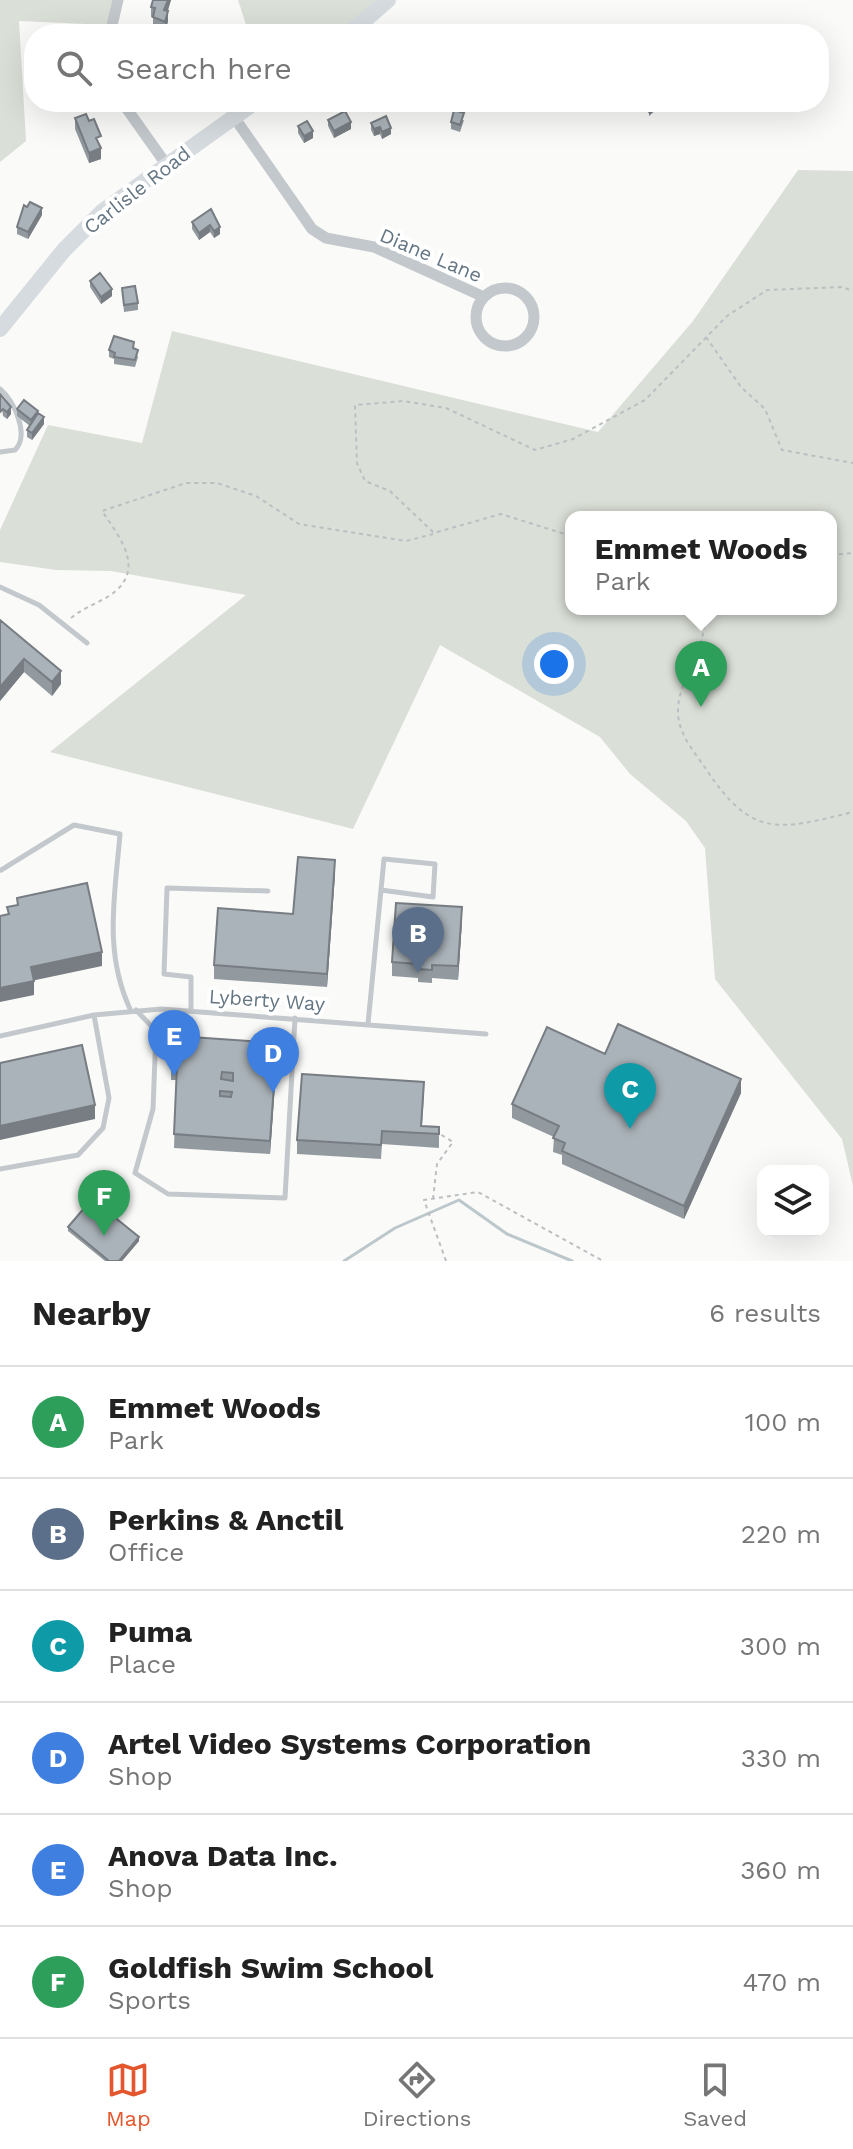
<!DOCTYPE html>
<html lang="en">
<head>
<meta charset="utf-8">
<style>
  body { margin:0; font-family:"Work Sans",sans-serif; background:#f2f2f2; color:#222 }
  .controls { position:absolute; right:24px; bottom:24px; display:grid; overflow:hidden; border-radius:16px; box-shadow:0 8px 32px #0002 }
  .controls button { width:72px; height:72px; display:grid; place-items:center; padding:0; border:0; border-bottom:2px solid #e0e0e0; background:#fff; color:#222; font:40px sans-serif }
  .you { position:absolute; left:554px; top:664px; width:28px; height:28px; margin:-20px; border:6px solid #fff; border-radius:50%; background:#1a73e8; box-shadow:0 0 0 12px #1a73e833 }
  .badge { display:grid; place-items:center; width:52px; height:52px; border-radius:50%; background:#e4572e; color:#fff; font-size:26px; font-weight:700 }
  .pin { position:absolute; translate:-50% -66px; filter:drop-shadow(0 2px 4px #0008) }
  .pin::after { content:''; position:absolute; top:42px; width:28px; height:24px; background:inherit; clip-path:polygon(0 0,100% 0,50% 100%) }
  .popup { position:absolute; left:565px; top:511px; width:272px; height:104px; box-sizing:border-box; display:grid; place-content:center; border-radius:16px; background:#fff; filter:drop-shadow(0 2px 6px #0005); font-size:26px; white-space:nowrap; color:#767676 }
  .popup b { font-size:30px; color:#222 }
  .popup::after { content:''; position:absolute; left:50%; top:100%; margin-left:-16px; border:16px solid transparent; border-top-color:#fff }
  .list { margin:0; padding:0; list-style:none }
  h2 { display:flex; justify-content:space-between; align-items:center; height:104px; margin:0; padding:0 32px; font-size:34px }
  h2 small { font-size:26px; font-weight:400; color:#767676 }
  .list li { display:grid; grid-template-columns:52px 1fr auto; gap:24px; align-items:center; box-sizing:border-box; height:112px; padding:0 32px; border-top:2px solid #e0e0e0 }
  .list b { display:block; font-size:30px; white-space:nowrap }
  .list p { margin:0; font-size:26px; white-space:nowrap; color:#767676 }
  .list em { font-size:26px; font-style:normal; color:#767676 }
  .icon { flex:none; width:44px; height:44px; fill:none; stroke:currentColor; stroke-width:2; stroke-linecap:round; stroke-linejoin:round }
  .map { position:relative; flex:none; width:853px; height:1261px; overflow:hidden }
  .search { position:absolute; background:#fff; box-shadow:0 8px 32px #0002; left:24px; right:24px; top:24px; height:88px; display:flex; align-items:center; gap:20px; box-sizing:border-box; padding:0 28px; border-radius:32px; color:#767676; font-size:30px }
  .sheet { height:776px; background:#fff }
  nav { display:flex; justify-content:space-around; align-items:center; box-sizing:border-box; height:112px; border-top:2px solid #e0e0e0; background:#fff; font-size:22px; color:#767676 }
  nav a { display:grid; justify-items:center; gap:4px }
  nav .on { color:#e4572e }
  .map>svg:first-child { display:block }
  .green { fill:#dadfd7; fill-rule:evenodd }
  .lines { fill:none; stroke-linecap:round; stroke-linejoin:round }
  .stream { stroke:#bbc7cb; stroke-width:3 }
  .path { stroke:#bbbfc2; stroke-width:2; stroke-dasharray:4 4; stroke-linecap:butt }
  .service { stroke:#c3c8cc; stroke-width:5 }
  .minor { stroke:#c3c8cc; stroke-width:11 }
  .secondary { stroke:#d6dbdf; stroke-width:16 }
  .wall { fill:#929a9f }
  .shaded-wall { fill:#777d82 }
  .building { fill:#aab3b9; stroke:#777d82; stroke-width:2; fill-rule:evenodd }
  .labels { text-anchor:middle; stroke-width:8; stroke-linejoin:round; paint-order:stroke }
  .street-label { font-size:20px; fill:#657683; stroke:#fff }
</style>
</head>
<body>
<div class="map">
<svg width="853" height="1261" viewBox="0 0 853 1261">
  <rect width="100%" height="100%" fill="#fafaf8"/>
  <path class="green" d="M 0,0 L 114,0 L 109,25 L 19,21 L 26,141 L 0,162 Z
    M 238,0 L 388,0 L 347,34 L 249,34 Z
    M 798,170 L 853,171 L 853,1186 L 842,1139 L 715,979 L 705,848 L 686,821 L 630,774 L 600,737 L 440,645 L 353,829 L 50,752 L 246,595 L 111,571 L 56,570 L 0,562 L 0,530 L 48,425 L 142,443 L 172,331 L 598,432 L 693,321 ZM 831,517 L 831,609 L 571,609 L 571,517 Z"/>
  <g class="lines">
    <path class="stream" d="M 344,1261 L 395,1228 L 459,1200 L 507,1234 L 572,1261"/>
    <path class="path" d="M 706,337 L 741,387 L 765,409 L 782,450 L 853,463
      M 571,536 L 501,514 L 434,533 L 390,491 L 365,481 L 357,463 L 355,405 L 403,401 L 446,408 L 535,450 L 573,439 L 645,400 L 727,316 L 767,290 L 842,287 L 853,291
      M 831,555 L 853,553
      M 707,609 C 705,623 703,638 698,651 C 690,674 677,689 678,715 C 680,736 695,753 706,769 C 752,839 779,830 853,812
      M 71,618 C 83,608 96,604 109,596 C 147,571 121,539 102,511 L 186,483 L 217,483 L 256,496 L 299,524 L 406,541 L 433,534
      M 433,1199 L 437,1164 L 453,1142 L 440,1134
      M 446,1261 L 424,1200 L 478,1192 L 603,1261"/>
    <path class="service" d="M 0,389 C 14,401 30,435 15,450 L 0,452
      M 0,587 L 39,605 L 87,643
      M 1,870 L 74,825 L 120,834 C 115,895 103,953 131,1011
      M 136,1010 L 156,1031 L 153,1109 L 135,1173 L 168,1194 L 285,1198 L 295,1018
      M 191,1011 L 191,977 L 164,974 L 167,888 L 268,891
      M 368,1024 L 384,859 L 435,864 L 433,897 L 381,890
      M 0,1036 L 94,1015 L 161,1009 L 486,1034
      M 0,1169 L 78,1155 L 103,1128 L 109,1098 L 94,1015"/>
    <path class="minor" d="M 110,34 L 118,0
      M 122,102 L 166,164
      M 234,117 L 312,229 L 326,238 L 374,247 L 484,297
      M476 317a29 29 0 1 1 58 0a29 29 0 1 1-58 0Z"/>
    <path class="secondary" d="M 349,34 L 388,0
      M 0,329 L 64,250 L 103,211 L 255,102"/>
  </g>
  <path class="wall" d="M 153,0 L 171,0 L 168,11 L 168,21 L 165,33 L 153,28 L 153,18 L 151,17 L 151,7 Z
    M 171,102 L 194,102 L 190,109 L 180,103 L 178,106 Z
    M 413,102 L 432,102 L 427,112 L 413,105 Z
    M 75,118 L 101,146 L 101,159 L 89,163 L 75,129 Z
    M 328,120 L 351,129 L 334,138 L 328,126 Z
    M 464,120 L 460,132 L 451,129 L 451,122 Z
    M 371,123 L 391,134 L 382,139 L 380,134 L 374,136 L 371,130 Z
    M 298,126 L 313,138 L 304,143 L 298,133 Z
    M 211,209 L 220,234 L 214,238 L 210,232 L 199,240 L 192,229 L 192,222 Z
    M 42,215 L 28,239 L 17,234 L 17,227 Z
    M 90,281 L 112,296 L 101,304 L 90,287 Z
    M 122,288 L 138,303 L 138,310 L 124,312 Z
    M 134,349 L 138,357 L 135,367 L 114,364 L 114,359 L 109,357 L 109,350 Z
    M 0,394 L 11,414 L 7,419 L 3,416 Z
    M 17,409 L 38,413 L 44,424 L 32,440 L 27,437 L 27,430 L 30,426 L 17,416 Z
    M 0,620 L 61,684 L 52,696 L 24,672 L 0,701 Z
    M 335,874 L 327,987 L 214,979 L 214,965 L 293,914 Z
    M 462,921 L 458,980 L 432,978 L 432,983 L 418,982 L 418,978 L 392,976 L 392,962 Z
    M 605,1054 L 741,1093 L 684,1219 L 562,1164 L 562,1155 L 553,1152 L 554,1137 L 512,1118 L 512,1104 Z
    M 277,1056 L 270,1154 L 174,1148 L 176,1080 L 171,1080 L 171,1066 L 179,1060 Z
    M 424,1096 L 422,1126 L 439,1127 L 439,1148 L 382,1144 L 381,1159 L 297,1154 L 297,1140 Z
    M 68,1227 L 139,1241 L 122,1261 L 105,1261 L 68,1231 Z"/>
  <path class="shaded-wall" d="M 168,0 L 171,0 L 164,20 L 164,10 Z
    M 168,11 L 168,21 L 165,33 L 165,22 Z
    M 660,103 L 660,106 L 649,116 L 649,112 Z
    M 351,122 L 351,129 L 334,138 L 334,131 Z
    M 380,127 L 380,134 L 374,136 L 374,129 Z
    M 391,128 L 391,134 L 382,139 L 382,132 Z
    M 313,131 L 313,138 L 304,143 L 304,136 Z
    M 101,148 L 101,159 L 89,163 L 89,153 Z
    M 42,208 L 42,215 L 28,239 L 28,232 Z
    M 210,225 L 210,232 L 199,240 L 199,233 Z
    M 220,227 L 220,234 L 214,238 L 214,231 Z
    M 112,289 L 112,296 L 101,304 L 101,297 Z
    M 11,407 L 11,414 L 7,419 L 7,412 Z
    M 44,417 L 44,424 L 32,440 L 32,433 Z
    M 24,659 L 24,672 L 0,701 L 0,687 Z
    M 61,671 L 61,684 L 52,696 L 52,682 Z
    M 335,860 L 335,874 L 327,987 L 327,974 Z
    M 462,907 L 462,921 L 458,980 L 458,966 Z
    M 102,952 L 102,966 L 31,981 L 31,967 Z
    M 34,981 L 34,995 L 0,1002 L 0,988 Z
    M 277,1043 L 277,1056 L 270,1154 L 270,1141 Z
    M 741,1079 L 741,1093 L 684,1219 L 684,1206 Z
    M 95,1105 L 95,1119 L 0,1140 L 0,1126 Z
    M 139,1237 L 139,1241 L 122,1261 L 119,1261 Z"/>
  <path class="building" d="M 153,0 L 168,0 L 164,10 L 168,11 L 165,22 L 153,17 L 155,8 L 151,7 Z
    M 470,26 L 477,30 L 474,34 L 469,34 L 466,32 Z
    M 407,27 L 413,34 L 400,34 Z
    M 652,102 L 660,103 L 649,112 L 645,108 Z
    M 454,110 L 464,113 L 460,125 L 451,122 Z
    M 345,111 L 351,122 L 334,131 L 328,120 Z
    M 86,114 L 89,121 L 94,119 L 101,136 L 96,138 L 101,148 L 89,153 L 75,118 Z
    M 386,116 L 391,128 L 382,132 L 380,127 L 374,129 L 371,123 Z
    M 307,121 L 313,131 L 304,136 L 298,126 Z
    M 30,202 L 42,208 L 28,232 L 17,227 L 24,205 L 27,207 Z
    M 211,209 L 220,227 L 214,231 L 210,225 L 199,233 L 192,222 Z
    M 100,273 L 112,289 L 101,297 L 90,281 Z
    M 135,286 L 138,303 L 124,305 L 122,288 Z
    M 114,336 L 134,342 L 133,348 L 138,350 L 135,360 L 114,357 L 115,353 L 109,350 Z
    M 0,394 L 11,407 L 7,412 L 3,409 L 0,412 Z
    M 24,400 L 38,411 L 31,420 L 17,409 Z
    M 38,413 L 44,417 L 32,433 L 27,430 Z
    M 0,620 L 61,671 L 52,682 L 24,659 L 0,687 Z
    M 298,857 L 335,860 L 327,974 L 214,965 L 218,908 L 293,914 Z
    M 87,883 L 102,952 L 31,967 L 34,981 L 0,988 L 0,916 L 9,914 L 7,907 L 18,905 L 17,898 Z
    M 396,903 L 462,907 L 458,966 L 432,965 L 432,970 L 418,969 L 418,964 L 392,962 Z
    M 618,1024 L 741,1079 L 684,1206 L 562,1151 L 565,1143 L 553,1138 L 559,1126 L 512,1104 L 547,1027 L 605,1054 Z
    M 191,1037 L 277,1043 L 270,1141 L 174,1134 L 177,1066 L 171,1066 L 171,1059 L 179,1060 L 180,1040 L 190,1041 ZM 222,1072 L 233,1073 L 233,1081 L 221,1079 ZM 220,1091 L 232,1092 L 231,1097 L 220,1096 Z
    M 82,1045 L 95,1105 L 0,1126 L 0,1063 Z
    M 302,1074 L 424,1082 L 421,1126 L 439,1127 L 439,1134 L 382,1131 L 381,1145 L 297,1140 Z
    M 92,1199 L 139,1237 L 119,1261 L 109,1261 L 68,1227 Z"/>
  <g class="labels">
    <g class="street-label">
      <text transform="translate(137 190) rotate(-38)" y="7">Carlisle Road</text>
      <text transform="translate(431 255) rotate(23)" y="7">Diane Lane</text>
      <text transform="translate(267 1000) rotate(4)" y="7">Lyberty Way</text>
    </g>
  </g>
</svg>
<div class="controls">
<button><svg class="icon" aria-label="layers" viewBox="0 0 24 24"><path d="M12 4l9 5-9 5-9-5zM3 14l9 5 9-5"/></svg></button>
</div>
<div class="you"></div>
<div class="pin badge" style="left:701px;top:707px;background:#2e9e5b">A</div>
<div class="popup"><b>Emmet Woods</b>Park</div>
<div class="pin badge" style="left:418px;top:973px;background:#5c6f8a">B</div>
<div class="pin badge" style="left:630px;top:1129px;background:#0f9aa8">C</div>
<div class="pin badge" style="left:273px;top:1093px;background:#3f7fe0">D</div>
<div class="pin badge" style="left:174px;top:1076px;background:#3f7fe0">E</div>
<div class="pin badge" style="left:104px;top:1236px;background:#2e9e5b">F</div>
<div class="search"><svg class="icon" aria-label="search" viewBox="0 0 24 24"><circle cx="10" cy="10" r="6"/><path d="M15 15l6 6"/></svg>Search here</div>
</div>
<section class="sheet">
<h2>Nearby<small>6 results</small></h2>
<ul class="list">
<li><span class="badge" style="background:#2e9e5b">A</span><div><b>Emmet Woods</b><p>Park</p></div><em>100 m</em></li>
<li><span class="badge" style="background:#5c6f8a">B</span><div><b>Perkins &amp; Anctil</b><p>Office</p></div><em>220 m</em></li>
<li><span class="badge" style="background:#0f9aa8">C</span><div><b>Puma</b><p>Place</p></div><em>300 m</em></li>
<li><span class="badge" style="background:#3f7fe0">D</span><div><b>Artel Video Systems Corporation</b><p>Shop</p></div><em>330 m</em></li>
<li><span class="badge" style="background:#3f7fe0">E</span><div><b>Anova Data Inc.</b><p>Shop</p></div><em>360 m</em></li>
<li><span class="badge" style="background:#2e9e5b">F</span><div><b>Goldfish Swim School</b><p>Sports</p></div><em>470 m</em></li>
</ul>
</section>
<nav>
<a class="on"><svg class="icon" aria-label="map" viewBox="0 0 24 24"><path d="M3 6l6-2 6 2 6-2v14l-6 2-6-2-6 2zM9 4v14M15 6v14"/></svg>Map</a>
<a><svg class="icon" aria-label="directions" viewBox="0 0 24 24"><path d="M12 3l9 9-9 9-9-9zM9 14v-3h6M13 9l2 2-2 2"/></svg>Directions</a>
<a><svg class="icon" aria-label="saved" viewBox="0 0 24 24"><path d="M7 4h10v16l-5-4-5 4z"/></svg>Saved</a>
</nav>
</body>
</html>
